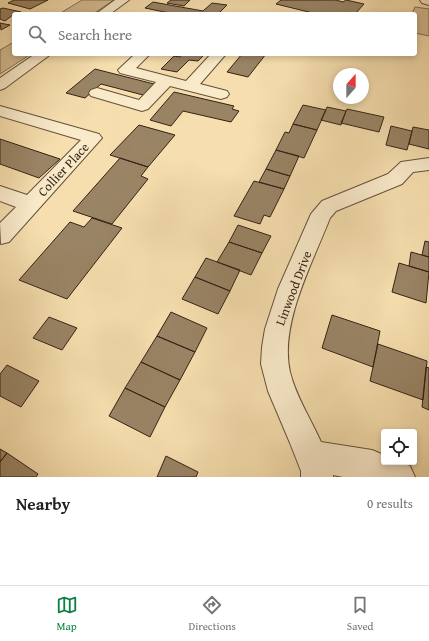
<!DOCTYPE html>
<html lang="en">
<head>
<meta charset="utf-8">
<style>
  body { margin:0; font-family:"Gentium Book Plus",serif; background:#f6f6f6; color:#202124 }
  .controls { position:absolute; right:12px; bottom:12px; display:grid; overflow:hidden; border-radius:4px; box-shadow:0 2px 6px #0003 }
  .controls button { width:36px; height:36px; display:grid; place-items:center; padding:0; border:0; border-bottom:1px solid #e0e0e0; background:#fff; color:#202124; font:20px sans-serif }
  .compass { position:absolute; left:333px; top:68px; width:36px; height:36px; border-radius:50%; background:#fff; box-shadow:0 2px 6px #0003; rotate:21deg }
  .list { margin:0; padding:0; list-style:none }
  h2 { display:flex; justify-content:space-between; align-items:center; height:52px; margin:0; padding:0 16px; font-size:17px }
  h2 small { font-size:13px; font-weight:400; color:#757577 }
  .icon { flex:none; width:22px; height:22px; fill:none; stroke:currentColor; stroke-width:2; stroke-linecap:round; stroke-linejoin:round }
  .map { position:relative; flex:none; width:429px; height:477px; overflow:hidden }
  .search { position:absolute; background:#fff; box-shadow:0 2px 6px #0003; left:12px; right:12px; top:12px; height:44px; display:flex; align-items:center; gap:10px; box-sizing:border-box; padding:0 14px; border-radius:4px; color:#757577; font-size:15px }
  .sheet { height:108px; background:#fff }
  nav { display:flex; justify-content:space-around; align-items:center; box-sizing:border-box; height:56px; border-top:1px solid #e0e0e0; background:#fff; font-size:11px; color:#757577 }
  nav a { display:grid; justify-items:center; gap:2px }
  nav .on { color:#0b8043 }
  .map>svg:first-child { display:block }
  .green { fill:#d5be94; stroke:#857054 }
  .building { fill:#998465; stroke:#352215 }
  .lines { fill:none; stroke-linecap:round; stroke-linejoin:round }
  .minor-casing { stroke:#65513b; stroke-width:2 }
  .minor { fill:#f9eaca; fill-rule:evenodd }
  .labels { text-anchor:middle; stroke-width:3; stroke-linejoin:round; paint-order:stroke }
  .street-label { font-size:13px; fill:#352215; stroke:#f9eaca }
</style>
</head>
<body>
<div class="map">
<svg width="429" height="477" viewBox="0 0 429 477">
  <rect width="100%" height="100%" fill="#f6deae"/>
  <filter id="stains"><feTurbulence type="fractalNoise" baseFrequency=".005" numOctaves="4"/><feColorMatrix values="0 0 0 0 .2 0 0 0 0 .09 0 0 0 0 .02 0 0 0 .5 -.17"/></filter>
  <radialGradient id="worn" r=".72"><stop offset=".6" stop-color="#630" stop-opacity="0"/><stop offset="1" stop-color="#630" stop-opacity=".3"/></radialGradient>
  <path class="green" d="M 82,0 L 114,0 L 93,14 L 59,14 Z
    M 415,7 L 429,9 L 429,36 L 415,33 L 415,14 L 412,14 Z
    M 14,42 L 14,54 L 31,54 L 0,74 L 0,50 Z"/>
  <path class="building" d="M 14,0 L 48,0 L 30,9 L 8,3 Z
    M 171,0 L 190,0 L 184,6 L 167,3 Z
    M 281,0 L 336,0 L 343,2 L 346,0 L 364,4 L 356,13 L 360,14 L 317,14 L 276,4 Z
    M 153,2 L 203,11 L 212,3 L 227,5 L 218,14 L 174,14 L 145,8 Z
    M 3,8 L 21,12 L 14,14 L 5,21 L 0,19 L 0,9 Z
    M 0,23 L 10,25 L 1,30 Z
    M 183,54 L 205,54 L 198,61 L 189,60 L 177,72 L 161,69 L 174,56 L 180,57 Z
    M 242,54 L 266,54 L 248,77 L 227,72 Z
    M 95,69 L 154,84 L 143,95 L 101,84 L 85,98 L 66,93 Z
    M 174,92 L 234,106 L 232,109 L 239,111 L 231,122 L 183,111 L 171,126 L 150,120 Z
    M 303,105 L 326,110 L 317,130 L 293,124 Z
    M 327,107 L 346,111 L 341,125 L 321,120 Z
    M 347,109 L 384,117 L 379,132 L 341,123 Z
    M 293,124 L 317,130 L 304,158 L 276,150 L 285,132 L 289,133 Z
    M 139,125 L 175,135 L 148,167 L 110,155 Z
    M 391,126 L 412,131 L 407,150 L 386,145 Z
    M 413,127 L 429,130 L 429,149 L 409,144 Z
    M 0,139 L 60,159 L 39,178 L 0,164 Z
    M 276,150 L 299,156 L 290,176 L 266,169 Z
    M 120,158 L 148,167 L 141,176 L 148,179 L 112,224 L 73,211 Z
    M 266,169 L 290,176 L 284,189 L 259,182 Z
    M 254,181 L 284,189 L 270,217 L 264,215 L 260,224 L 234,216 Z
    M 92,218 L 122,228 L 67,299 L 19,280 L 70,222 L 84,227 Z
    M 238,225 L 271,236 L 262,253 L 229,242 Z
    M 425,241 L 429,242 L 429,257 L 422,255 Z
    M 229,242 L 262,253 L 251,275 L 217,262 Z
    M 411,252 L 429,257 L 429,272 L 409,266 Z
    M 206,258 L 240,270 L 230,291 L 195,277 Z
    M 399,263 L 429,272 L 426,303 L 392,292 Z
    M 195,277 L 230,291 L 218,314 L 182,299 Z
    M 171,312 L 207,328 L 195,352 L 157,336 Z
    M 332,315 L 380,331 L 373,367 L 322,348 Z
    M 49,317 L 77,328 L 62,350 L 33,338 Z
    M 157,336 L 195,352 L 180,380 L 141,362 Z
    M 378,344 L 427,361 L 423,400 L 370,381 Z
    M 141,362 L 180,380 L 165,407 L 125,388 Z
    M 7,365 L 39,381 L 21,407 L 0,396 L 0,374 Z
    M 426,367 L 429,368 L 429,410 L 422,407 Z
    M 125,388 L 165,407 L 150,437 L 109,416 Z
    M 0,449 L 7,453 L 0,462 Z
    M 7,453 L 38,474 L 36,477 L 0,477 L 0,462 Z
    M 166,456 L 198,472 L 196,477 L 157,477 Z"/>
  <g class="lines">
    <defs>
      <path id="minor" d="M 115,0 L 129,0 L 110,14 L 96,14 Z
        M 420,0 L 429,0 L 429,5 L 422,3 Z
        M 35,54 L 51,54 L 5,88 L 0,90 L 0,78 Z
        M 135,54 L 150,54 L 136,68 L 186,81 L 211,54 L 226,54 L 200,84 L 227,91 L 229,94 L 227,97 L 221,99 L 170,86 L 148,109 L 142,111 L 91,96 L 89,93 L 91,90 L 97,88 L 139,100 L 156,82 L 120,73 L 118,70 Z
        M 0,106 L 99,134 L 102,138 L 9,242 L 1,244 L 0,223 L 16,207 L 0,201 L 0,186 L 27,195 L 81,140 L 0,116 Z
        M 429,158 L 429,170 L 413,172 L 402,184 L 336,211 L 330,218 C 313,262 279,324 290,372 C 296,397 311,419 321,442 L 372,450 L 384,455 L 384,462 L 402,462 L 410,466 L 415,477 L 343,477 L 333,475 L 333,477 L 301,477 L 301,471 L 290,443 L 268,391 L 261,364 L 262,347 L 265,329 L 278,289 L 311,214 L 322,201 L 388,174 L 401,162 Z"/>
    </defs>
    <use href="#minor" class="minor-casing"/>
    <use href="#minor" class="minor"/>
  </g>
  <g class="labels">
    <g class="street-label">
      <text transform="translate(63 169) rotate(-47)" y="5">Collier Place</text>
      <text transform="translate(293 288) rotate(-69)" y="5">Linwood Drive</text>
    </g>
  </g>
  <rect width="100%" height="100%" filter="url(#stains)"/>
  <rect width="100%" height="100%" fill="url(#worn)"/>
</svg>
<div class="controls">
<button><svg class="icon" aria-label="locate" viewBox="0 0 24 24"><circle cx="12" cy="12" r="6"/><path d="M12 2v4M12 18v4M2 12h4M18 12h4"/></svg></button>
</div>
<svg class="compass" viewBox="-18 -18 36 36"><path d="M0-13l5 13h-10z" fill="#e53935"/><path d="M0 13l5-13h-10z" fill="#757577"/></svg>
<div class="search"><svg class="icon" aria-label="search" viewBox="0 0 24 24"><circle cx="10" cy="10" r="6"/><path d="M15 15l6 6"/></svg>Search here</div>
</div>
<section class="sheet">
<h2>Nearby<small>0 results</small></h2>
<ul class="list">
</ul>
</section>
<nav>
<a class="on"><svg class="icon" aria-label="map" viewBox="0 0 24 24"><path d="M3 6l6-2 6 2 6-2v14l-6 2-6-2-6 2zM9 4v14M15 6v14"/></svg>Map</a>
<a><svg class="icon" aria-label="directions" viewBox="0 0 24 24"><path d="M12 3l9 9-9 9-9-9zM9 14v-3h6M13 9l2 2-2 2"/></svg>Directions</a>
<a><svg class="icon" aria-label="saved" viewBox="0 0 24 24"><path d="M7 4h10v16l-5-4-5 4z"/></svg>Saved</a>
</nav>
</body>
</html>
